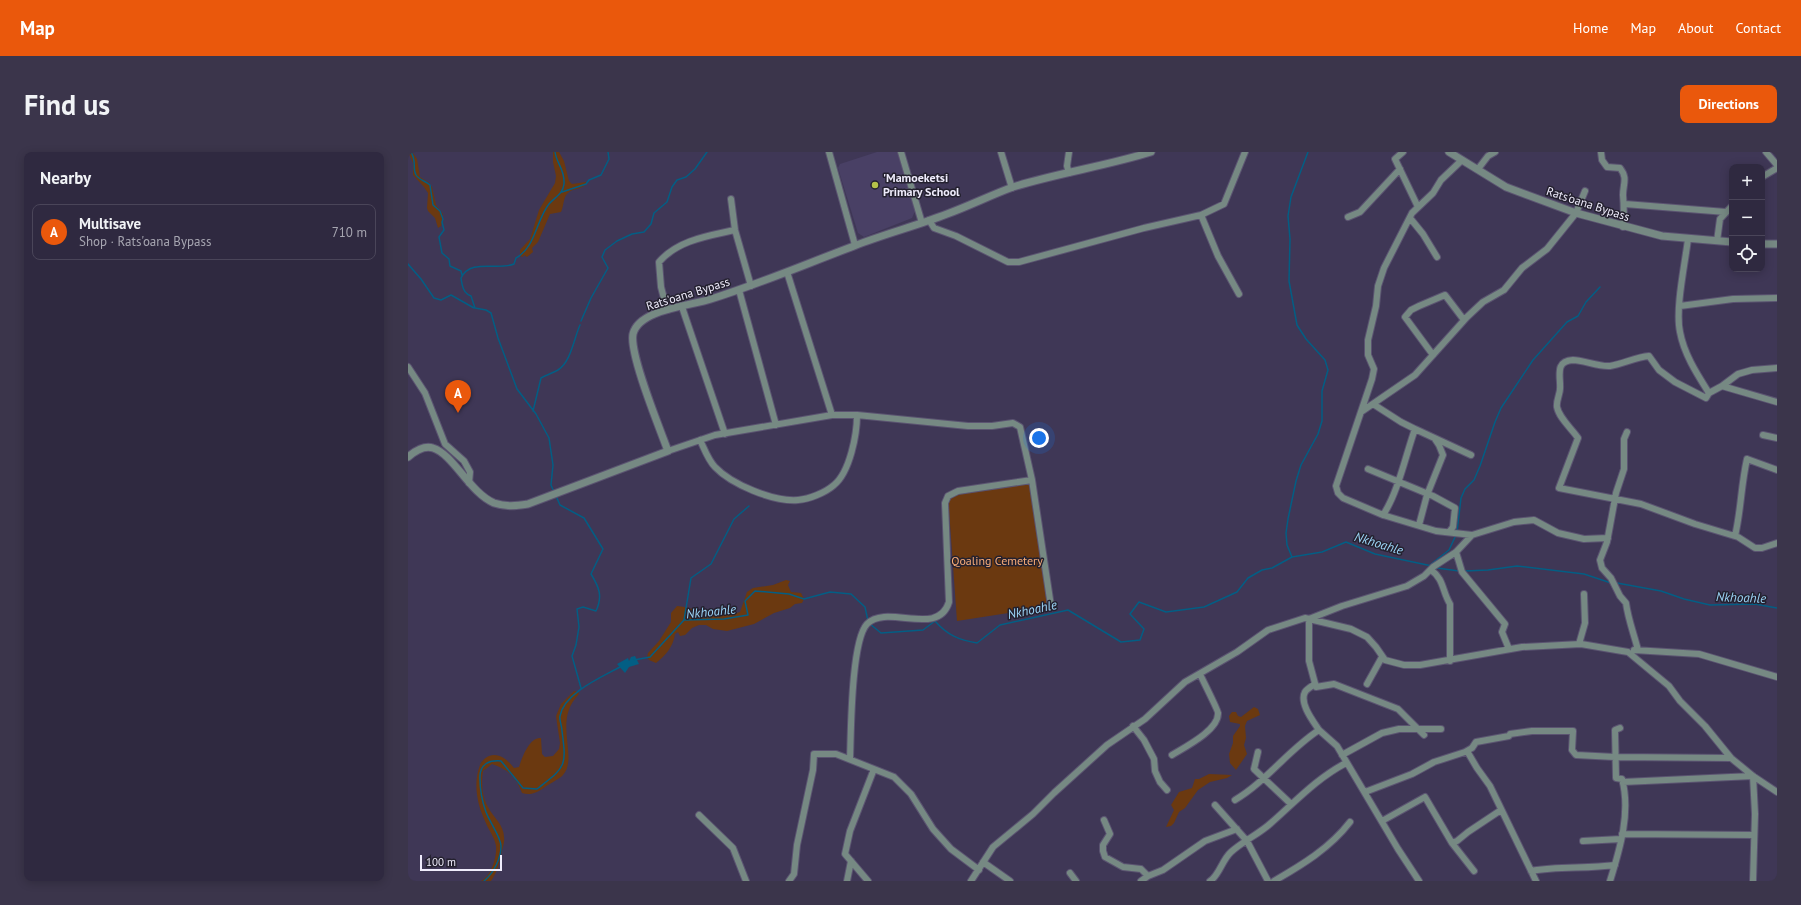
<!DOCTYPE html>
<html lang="en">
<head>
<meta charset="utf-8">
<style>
  body { margin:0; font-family:"PT Sans",sans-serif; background:#3b354b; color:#f1f3f6 }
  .controls { position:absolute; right:12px; top:12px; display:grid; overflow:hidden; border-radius:8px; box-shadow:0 2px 10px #0003 }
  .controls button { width:36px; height:36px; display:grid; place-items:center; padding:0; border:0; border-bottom:1px solid #4a4559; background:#2f2940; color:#f1f3f6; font:20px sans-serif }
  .scale { position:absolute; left:12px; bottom:10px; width:82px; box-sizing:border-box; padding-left:4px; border:2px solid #efecfc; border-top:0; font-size:11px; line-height:14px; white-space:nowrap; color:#efecfc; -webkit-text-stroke:3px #24212f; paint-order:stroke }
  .you { position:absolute; left:631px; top:286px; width:14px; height:14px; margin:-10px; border:3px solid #fff; border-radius:50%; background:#1a73e8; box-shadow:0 0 0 6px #1a73e833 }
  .badge { display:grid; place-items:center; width:26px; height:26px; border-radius:50%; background:#ea580c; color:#fff; font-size:13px; font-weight:700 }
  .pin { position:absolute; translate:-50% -33px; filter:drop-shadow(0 1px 2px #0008) }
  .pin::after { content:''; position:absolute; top:21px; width:14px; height:12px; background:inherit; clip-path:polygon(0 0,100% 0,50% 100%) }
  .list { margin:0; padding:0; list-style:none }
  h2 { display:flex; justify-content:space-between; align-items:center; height:52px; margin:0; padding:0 16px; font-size:17px }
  h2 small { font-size:13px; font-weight:400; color:#a7a6b1 }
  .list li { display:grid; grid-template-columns:26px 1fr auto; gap:12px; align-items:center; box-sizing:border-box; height:56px; margin:0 8px 8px; padding:0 8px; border:1px solid #4a4559; border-radius:8px }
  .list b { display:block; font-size:15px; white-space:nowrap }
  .list p { margin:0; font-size:13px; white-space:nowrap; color:#a7a6b1 }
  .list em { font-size:13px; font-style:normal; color:#a7a6b1 }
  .icon { flex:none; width:22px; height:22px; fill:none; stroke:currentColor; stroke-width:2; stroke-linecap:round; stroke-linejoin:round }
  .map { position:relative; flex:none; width:1369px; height:729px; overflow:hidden; border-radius:8px }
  header { display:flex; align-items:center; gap:24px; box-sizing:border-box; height:56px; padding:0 20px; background:#ea580c; color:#fff }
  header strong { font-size:19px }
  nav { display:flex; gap:22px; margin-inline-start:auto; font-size:14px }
  .intro { display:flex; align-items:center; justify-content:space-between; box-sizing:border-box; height:96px; padding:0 24px }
  h1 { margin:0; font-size:28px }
  .button { padding:10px 18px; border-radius:8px; background:#ea580c; color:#fff; font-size:14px; font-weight:700 }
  main { display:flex; gap:24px; padding:0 24px }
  aside { flex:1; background:#2f2940; border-radius:8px; box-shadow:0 2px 10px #0003 }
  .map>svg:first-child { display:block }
  .built { fill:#494065 }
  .green { fill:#6b3910 }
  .water { fill:#035e84 }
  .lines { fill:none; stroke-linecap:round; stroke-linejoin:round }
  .stream { stroke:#035e84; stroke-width:1.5 }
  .minor-casing { stroke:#5b5471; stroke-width:8 }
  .tertiary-casing { stroke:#5b5471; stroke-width:9 }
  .minor { stroke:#768983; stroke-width:6 }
  .tertiary { stroke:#768983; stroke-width:7 }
  .poi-dot { fill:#b5c249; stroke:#24212f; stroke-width:1.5 }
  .labels { text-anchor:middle; stroke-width:3; stroke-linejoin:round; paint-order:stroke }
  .poi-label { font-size:12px; font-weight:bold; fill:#efecfc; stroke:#24212f; text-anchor:start }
  .street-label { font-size:12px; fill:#efecfc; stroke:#24212f }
  .park-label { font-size:12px; fill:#faad78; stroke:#24212f }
  .water-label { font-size:13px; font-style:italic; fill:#9cd5f7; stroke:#24212f }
</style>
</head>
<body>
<header>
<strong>Map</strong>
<nav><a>Home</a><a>Map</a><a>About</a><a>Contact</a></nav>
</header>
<div class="intro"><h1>Find us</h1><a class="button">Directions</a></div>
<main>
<aside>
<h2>Nearby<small></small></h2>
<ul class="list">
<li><span class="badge">A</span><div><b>Multisave</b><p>Shop · Rats'oana Bypass</p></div><em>710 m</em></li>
</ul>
</aside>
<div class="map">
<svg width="1369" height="729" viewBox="0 0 1369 729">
  <rect width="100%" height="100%" fill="#3f3756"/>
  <path class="built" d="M 469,0 L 489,0 L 507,59 L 504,66 L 456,85 L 450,81 L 430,16 L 432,12 Z"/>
  <path class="green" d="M 145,0 L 151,0 L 156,9 L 161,29 L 164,32 L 178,30 L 178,32 C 173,38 165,36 160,41 C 155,45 156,54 153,60 L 142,62 L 130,90 L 124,96 L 125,100 L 119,105 L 116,103 L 115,105 L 112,104 L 112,98 L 122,87 L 131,58 L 147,31 L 148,24 L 145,10 Z
    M 2,1 L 5,1 L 9,7 L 12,25 L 20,30 L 24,35 L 28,53 L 35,62 L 33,74 L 30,76 L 27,66 L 20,59 L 19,56 L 20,41 L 16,35 L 5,23 L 5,11 L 1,2 Z
    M 624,328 L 639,455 L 549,469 L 540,344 L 550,339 Z
    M 378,428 L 382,429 L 380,433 L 383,440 L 393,441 L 396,447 L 394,451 L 387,452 L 382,456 L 366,461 L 346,472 L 319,479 L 305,477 L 298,473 L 291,473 L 284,476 L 277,483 L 272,484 L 270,480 L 267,482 C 265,495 258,503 248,511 L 241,508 L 239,505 L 240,501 L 251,489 L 263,470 L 263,461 L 269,454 C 289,456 312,468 332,460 L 339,440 L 345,436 L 365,433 Z
    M 166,539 L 170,540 L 171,542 C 144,569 171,605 155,623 C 153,626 141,632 137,635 C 130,640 123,644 114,641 C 108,625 100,617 84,612 L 75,619 C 73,630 74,645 80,655 C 85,665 96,673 96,685 C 97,691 94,697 93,703 C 91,713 89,720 83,729 L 73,729 C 83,724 89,706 88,694 C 87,686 80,677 77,669 C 69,652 65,631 72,613 C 74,608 80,603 86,603 C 95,603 100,609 106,616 L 111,615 C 114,606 121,585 133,586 L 134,602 L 137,605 L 145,604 L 151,597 L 152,591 L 148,564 L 153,552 Z
    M 846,555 L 850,557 L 852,563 L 839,569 L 837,574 L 838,586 L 836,593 L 839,602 L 828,618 L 822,611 L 821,602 L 825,591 L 825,584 L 832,574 L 832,572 L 822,570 L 821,564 L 824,560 L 828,560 L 830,564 L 833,565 Z
    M 801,622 L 824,623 L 819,626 L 802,630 L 790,638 L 777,656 L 771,660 L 766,671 L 763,674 L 758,675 L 766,658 L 763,653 L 771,640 L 784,636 L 787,627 L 791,627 Z"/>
  <path class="water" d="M 227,504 L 231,512 L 221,515 L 217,521 L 209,512 L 220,506 L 221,509 L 223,505 Z"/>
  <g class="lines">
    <path class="stream" d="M 3,0 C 9,10 4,16 8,23 C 11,28 18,29 22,33 L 25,53 L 32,59 L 35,67 L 34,70 L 36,78 L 31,85 L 34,101 L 41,107 L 42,114 L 53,119 L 54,123
      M 154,40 L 178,32 L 181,28 L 193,23 L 201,7 L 200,0
      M 0,112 L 13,127 L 26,146 L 33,148 L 43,143 L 66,156
      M 173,169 L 183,146 L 200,116 L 194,105 L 197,98 L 209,89 L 224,82 L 236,80 L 243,72 L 246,61 L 259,50 L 264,35 L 269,28 L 278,25 L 287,17 L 299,0
      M 125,259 L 133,226 C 138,223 145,221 150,218 C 163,210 166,186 172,173
      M 146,340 L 143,333 L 145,313 L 141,286 L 128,262 L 109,237 L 90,186 L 83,161 L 78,158 L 67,156 L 63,144 C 55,141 54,133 53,126 C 63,106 89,119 106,112 L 108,106 C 128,95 128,68 141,52 C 147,45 155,42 156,32 C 157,17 149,13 147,0
      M 148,344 L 152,353 L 176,366 L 195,397 L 183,422 C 191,435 195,444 188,459 L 175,455 L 169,457 L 171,475 L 168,493 L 164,504 L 173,536
      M 1049,380 L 1053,346 L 1057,337 L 1066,328 L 1072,314 L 1087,270 L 1093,256 L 1125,208 L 1159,170 L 1170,164 L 1178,150 L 1192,135
      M 884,405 L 879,393 L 878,381 L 880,367 L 888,329 L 893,313 L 910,282 L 914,269 L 914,239 L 920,218 L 917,208 L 898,187 L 889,173 L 881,129 L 882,87 L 880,64 L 883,45 L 900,0
      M 1022,413 L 1041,398 L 1048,383
      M 1029,416 L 1051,419
      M 1057,419 L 1080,418 L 1109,414 L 1176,422 L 1203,431
      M 1209,431 L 1253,439 L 1276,447 L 1302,453 L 1347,452 L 1369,456
      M 276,468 L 283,426 L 303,412 L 326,367 L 341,354
      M 462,472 L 473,481 L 515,478 L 527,469 C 539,483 551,488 569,491 L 592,473 L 660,458 L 713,490 L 732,488 L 736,477 L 722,462 L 731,450 L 758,460 L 796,455 L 829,440 L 840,426 L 854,418 L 864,416 L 884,405 L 914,400 L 938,390 L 967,402 L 1024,414
      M 226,508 L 242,505 L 276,468 L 316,467 L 340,463 L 337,449 L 347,439 L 381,442 L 396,447 L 422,440 L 443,442 L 457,455 L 460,469
      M 76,729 C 86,721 93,706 93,694 C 93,685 81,669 78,660 C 74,649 72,639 72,627 C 71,612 81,608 93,609 L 115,636 L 129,637 C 157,615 159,616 154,579 C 154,574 151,568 152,564 C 156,541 194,525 212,515"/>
    <defs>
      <path id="minor" d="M 421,0 L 447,93
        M 493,0 L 514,71
        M 593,0 L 604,36
        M 995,0 L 987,7 L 1010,55
        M 1193,0 L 1194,8 L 1199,15 L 1212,16 C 1220,26 1215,32 1215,43 C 1216,54 1216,64 1215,75
        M 1358,0 L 1369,13
        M 1054,8 L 1033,28 L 1025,41 L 1004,61 L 976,116 L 970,134 L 968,154 L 960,188 L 960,203 L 966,217 L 964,227 L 928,334 L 930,341 L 935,346 L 975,363 L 1028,379 L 1064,383
        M 1070,17 L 1080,4 L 1087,0
        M 661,21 L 659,14 L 661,0
        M 1354,25 L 1369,16
        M 323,47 L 327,78 L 343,134
        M 1217,52 L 1318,60
        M 793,63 L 810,104 L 831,142
        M 940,65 L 952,60 L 992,17
        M 1002,66 L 1015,82 L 1029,105
        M 521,68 L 526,76 L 548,84 L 600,110 L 611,110 L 736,76 L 793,63 L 816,52 L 837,0
        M 1280,87 C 1277,112 1267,157 1272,180 C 1276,202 1289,222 1301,241 L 1314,234 L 1369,250
        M 1309,89 L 1312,67 L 1324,54
        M 379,120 L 424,263
        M 331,138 L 368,273
        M 1272,154 L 1325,147 L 1369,146
        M 274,155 L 317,282
        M 259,158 L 253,135 L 251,110 C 270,88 300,84 327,78
        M 1025,203 L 997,165 L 1003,158 L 1011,154 L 1037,143 L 1056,168
        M 0,215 L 17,241 L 37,292 L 56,309 L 62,320 L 61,331
        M 1314,234 L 1330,222 L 1344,218 L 1369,216
        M 1301,241 L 1298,246 L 1267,230 L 1251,218 L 1241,204 C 1228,205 1215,212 1202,214 C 1191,215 1175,208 1165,208 C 1146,209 1153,225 1152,237 C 1152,242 1148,249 1149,255 C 1151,266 1164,277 1170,286 L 1151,336 L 1233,352 L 1287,372 L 1330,385 L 1347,396 L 1354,396 L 1369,391
        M 965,252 L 993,270 L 1007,277 C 998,302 990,341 975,363
        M 953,260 L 1007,223 L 1059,165 L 1075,150 L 1096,138 L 1114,116 L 1139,97 L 1168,61 L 1177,39
        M 1007,277 L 1063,303
        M 1219,280 L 1216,287 L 1216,317 L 1208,341 L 1199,390 L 1192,408 L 1194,416 L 1203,426 L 1212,444 L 1218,451 C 1220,467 1226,482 1230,498
        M 1355,283 L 1369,286
        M 292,288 C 296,296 300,308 307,315 C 323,332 365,350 390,348 C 401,347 417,341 426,333 C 442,320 449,282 449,263
        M 260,299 L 307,283 L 424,263 L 449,263 L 560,274 L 584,274 L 605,271 L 612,275 L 624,328 L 643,454
        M 960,317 L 1025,344 L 1047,356 L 1045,375 L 1041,380
        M 1011,373 L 1019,343 L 1035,303 L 1031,293 L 1027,287
        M 1327,384 C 1333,359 1333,333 1339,307 L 1369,318
        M 1048,400 L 1054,420 L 1097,472 L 1094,480 L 1101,497
        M 1023,418 C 1036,427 1034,439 1042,452 L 1042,509
        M 1171,492 L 1177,471 L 1176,442
        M 1226,498 L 1291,502 L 1369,525
        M 907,532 C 904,534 899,537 897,540 C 891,551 905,569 911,578
        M 959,532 L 974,505
        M 725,574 L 736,588 L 746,607 L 747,619 L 752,630 L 759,638
        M 1016,583 L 990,557 L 926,532 L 908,535 L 901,509 L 901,467 L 934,454 L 999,434 L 1016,424 L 1025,415 L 1048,400 L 1064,383 L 1106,370 L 1126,368 L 1150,381 L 1176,387 L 1200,386
        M 1059,599 L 1069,616 L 1082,634 L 1128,729
        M 850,600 L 846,617 L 883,652
        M 764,603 C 777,595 811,578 810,561 C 810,558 794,527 792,522
        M 934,603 L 974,581 L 991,577 L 1033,577
        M 442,607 C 443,582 443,489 459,472 C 479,451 530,486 541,450 L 537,351 L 540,344 L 550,339 L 624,328
        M 1215,630 L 1345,624 L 1347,662 L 1345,729
        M 957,640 L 1004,622 L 1026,610 L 1057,600 L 1064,596 L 1068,590 L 1101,584 L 1102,582 L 1124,579 L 1165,579 L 1164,598 L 1168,603 L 1207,605 L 1323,606
        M 827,648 C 859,629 880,598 911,578 L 929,594 L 990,697 L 1011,729
        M 807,653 L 839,689 L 860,729
        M 291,663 L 325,696 L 338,729
        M 696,668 L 702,682 L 695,693 L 695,699 L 697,705 L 715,715 L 733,717 L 740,724
        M 974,669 L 1017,645 L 1044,691 L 1049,689 L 1060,680 L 1093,658
        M 1214,682 L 1346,683
        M 1175,689 L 1213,687
        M 1044,691 L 1066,719
        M 575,710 L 602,729
        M 1123,719 C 1151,714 1179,717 1207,713
        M 662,721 L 668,729
        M 381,729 L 386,722 L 389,693 L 405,618 L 406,602 L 428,602 L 486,625 L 503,642 L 525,677 L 543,697 L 571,718
        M 439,729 L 443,709
        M 460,729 L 437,702 L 442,679 L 466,617
        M 563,729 L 585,695 L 625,662 L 646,641 L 699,593 L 737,567 L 777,530 L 829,500 L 860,478 L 897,466 L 943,477 L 959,485 L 968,495 L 977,508 L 996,513 L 1012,513 L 1114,495 L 1173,492 L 1220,500 L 1261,534 L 1272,549 L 1297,574 L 1323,606 L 1345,624 L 1369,640
        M 733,729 L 740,724 L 755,718 L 797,689 L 829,677
        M 802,729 C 811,724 814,708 823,700 C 835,689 851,682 863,671 C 887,650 909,626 938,611
        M 866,729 C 894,713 922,696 942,670
        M 1202,729 C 1212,697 1223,660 1214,627 L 1208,626 L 1207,578 L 1212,576"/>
      <path id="tertiary" d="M 1041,0 L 1098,35 L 1168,61 L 1254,84 L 1324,90
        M 1354,92 L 1369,92
        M 0,305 C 7,299 16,293 25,296 C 45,302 62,341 86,351 C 98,355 108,354 120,352 L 260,299 C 252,277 221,202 225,182 C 231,157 282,154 303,147 C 351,132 398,112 446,94 C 476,82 508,74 539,62 C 561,54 583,43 605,35 C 650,21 698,14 743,0"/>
    </defs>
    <use href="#minor" class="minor-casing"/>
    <use href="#tertiary" class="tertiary-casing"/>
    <use href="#minor" class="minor"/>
    <use href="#tertiary" class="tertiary"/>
  </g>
  <circle class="poi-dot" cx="467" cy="33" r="4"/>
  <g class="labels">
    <g class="poi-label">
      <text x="475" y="30">'Mamoeketsi<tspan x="475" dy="14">Primary School</tspan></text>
    </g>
    <g class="street-label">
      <text transform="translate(1180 52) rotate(18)" y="4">Rats'oana Bypass</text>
      <text transform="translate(280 142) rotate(-17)" y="4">Rats'oana Bypass</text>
    </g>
    <g class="park-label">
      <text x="589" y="413">Qoaling Cemetery</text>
    </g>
    <g class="water-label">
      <text transform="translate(971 391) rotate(17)" y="5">Nkhoahle</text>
      <text transform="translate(1333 445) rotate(2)" y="5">Nkhoahle</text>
      <text transform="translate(624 457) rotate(-12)" y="5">Nkhoahle</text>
      <text transform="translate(303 459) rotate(-6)" y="5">Nkhoahle</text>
    </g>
  </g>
</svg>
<div class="controls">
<button>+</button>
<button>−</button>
<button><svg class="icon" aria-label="locate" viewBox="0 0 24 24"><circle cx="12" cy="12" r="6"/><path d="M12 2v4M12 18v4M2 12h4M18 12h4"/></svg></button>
</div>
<div class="scale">100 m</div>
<div class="you"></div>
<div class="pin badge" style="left:50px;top:261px">A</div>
</div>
</main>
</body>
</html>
